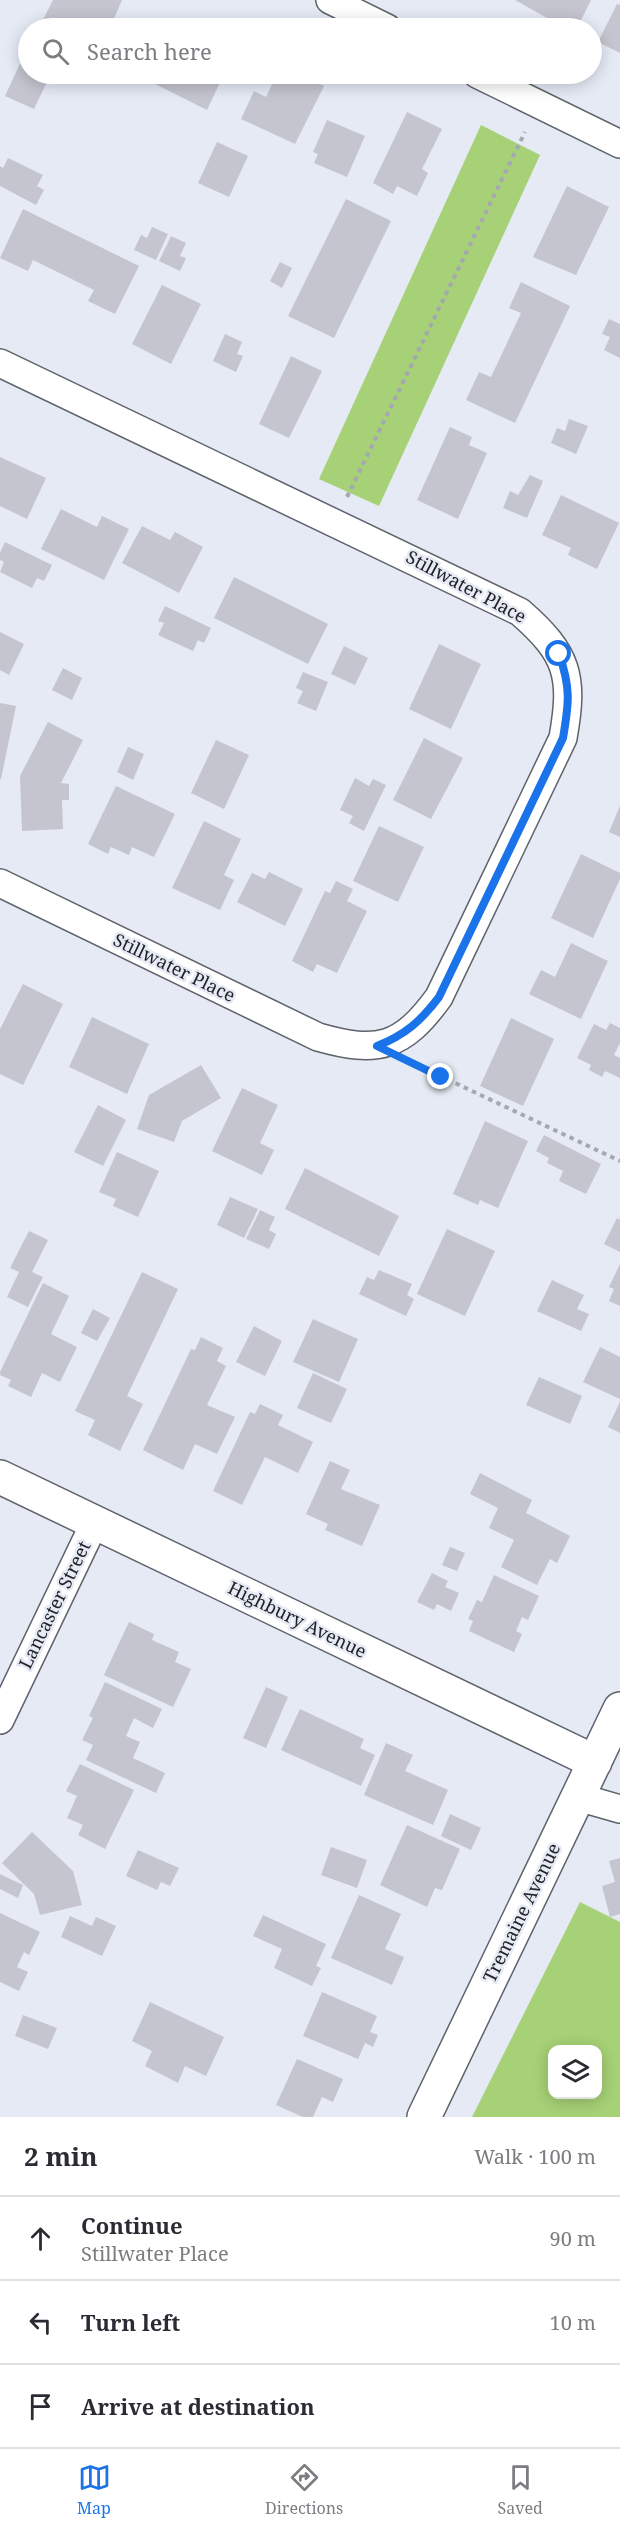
<!DOCTYPE html>
<html lang="en">
<head>
<meta charset="utf-8">
<style>
  body { margin:0; font-family:"Noto Serif",serif; background:#f2f2f3; color:#2b2b33 }
  .controls { position:absolute; right:18px; bottom:18px; display:grid; overflow:hidden; border-radius:12px; box-shadow:0 3px 15px #0003 }
  .controls button { width:54px; height:54px; display:grid; place-items:center; padding:0; border:0; border-bottom:2px solid #e1e1e2; background:#fff; color:#2b2b33; font:30px sans-serif }
  .stop { position:absolute; width:18px; height:18px; margin:-14px; border:4px solid #1a73e8; border-radius:50%; background:#fff }
  .stop.end { background:#1a73e8; border-color:#fff; box-shadow:0 2px 6px #0008 }
  .list { margin:0; padding:0; list-style:none }
  h2 { display:flex; justify-content:space-between; align-items:center; height:78px; margin:0; padding:0 24px; font-size:26px }
  h2 small { font-size:20px; font-weight:400; color:#7c7c81 }
  .list li { display:grid; grid-template-columns:39px 1fr auto; gap:18px; align-items:center; box-sizing:border-box; height:84px; padding:0 24px; border-top:2px solid #e1e1e2 }
  .list b { display:block; font-size:22px; white-space:nowrap }
  .list p { margin:0; font-size:20px; white-space:nowrap; color:#7c7c81 }
  .list em { font-size:20px; font-style:normal; color:#7c7c81 }
  .icon { flex:none; width:33px; height:33px; fill:none; stroke:currentColor; stroke-width:2; stroke-linecap:round; stroke-linejoin:round }
  .map { position:relative; flex:none; width:620px; height:2117px; overflow:hidden }
  .search { position:absolute; background:#fff; box-shadow:0 3px 15px #0003; left:18px; right:18px; top:18px; height:66px; display:flex; align-items:center; gap:15px; box-sizing:border-box; padding:0 21px; border-radius:33px; color:#7c7c81; font-size:22px }
  .sheet { height:330px; background:#fff }
  nav { display:flex; justify-content:space-around; align-items:center; box-sizing:border-box; height:84px; border-top:2px solid #e1e1e2; background:#fff; font-size:16px; color:#7c7c81 }
  nav a { display:grid; justify-items:center; gap:3px }
  nav .on { color:#1a73e8 }
  .map>svg:first-child { display:block }
  .green { fill:#a6d176; fill-rule:evenodd }
  .building { fill:#c5c5d0 }
  .lines { fill:none; stroke-linecap:round; stroke-linejoin:round }
  .street-casing { stroke:#5d626b; stroke-width:30 }
  .secondary-casing { stroke:#5d626b; stroke-width:36 }
  .path { stroke:#a4a8b1; stroke-width:4; stroke-dasharray:4.5 4.5; stroke-linecap:butt }
  .street { stroke:#fff; stroke-width:27 }
  .secondary { stroke:#fff; stroke-width:33 }
  .route { stroke:#1a73e8; stroke-width:8 }
  .labels { text-anchor:middle; stroke-width:5; stroke-linejoin:round; paint-order:stroke }
  .street-label { font-size:18px; fill:#1f2125; stroke:#e5eaf5 }
</style>
</head>
<body>
<div class="map">
<svg width="620" height="2117" viewBox="0 0 620 2117">
  <rect width="100%" height="100%" fill="#e5eaf5"/>
  <path class="green" d="M 481,125 L 540,155 L 379,506 L 319,479 Z
    M 580,1902 L 620,1922 L 620,2117 L 472,2117 ZM 552,2050 L 598,2050 L 598,2094 L 552,2094 Z"/>
  <path class="building" d="M 53,0 L 122,0 L 110,28 L 57,28 L 43,20 Z
    M 515,0 L 591,0 L 577,28 L 542,28 L 547,18 Z
    M 617,4 L 620,5 L 620,53 L 598,42 Z
    M 148,22 L 161,28 L 145,28 Z
    M 23,57 L 28,59 L 28,74 L 51,74 L 34,109 L 5,96 Z
    M 135,74 L 224,74 L 207,110 Z
    M 277,74 L 298,74 L 324,86 L 295,144 L 241,119 L 254,91 L 266,97 Z
    M 407,112 L 442,129 L 422,169 L 428,173 L 417,196 L 397,186 L 393,194 L 373,183 Z
    M 327,120 L 365,136 L 347,177 L 314,163 L 318,154 L 313,152 Z
    M 217,142 L 248,156 L 229,197 L 198,183 Z
    M 8,158 L 43,175 L 37,186 L 44,190 L 36,205 L 0,186 L 0,166 L 3,168 Z
    M 567,186 L 609,207 L 576,275 L 533,257 Z
    M 346,199 L 391,221 L 334,338 L 288,316 Z
    M 23,209 L 139,266 L 115,314 L 88,301 L 94,290 L 33,260 L 28,271 L 0,258 Z
    M 152,227 L 168,234 L 156,260 L 134,250 L 141,235 L 147,238 Z
    M 171,236 L 186,243 L 180,256 L 186,258 L 180,271 L 159,261 Z
    M 280,262 L 292,268 L 282,288 L 270,281 Z
    M 521,282 L 570,306 L 515,423 L 466,400 L 479,372 L 491,377 L 521,313 L 509,308 Z
    M 162,285 L 201,304 L 171,364 L 132,344 Z
    M 609,319 L 620,324 L 620,358 L 604,350 L 610,337 L 602,334 Z
    M 225,334 L 242,342 L 237,354 L 243,356 L 236,372 L 213,361 Z
    M 291,356 L 322,371 L 289,438 L 259,424 Z
    M 569,419 L 588,426 L 576,454 L 551,443 L 557,428 L 565,431 Z
    M 450,427 L 472,437 L 469,445 L 487,453 L 458,519 L 417,500 Z
    M 0,457 L 46,478 L 27,519 L 0,506 Z
    M 530,475 L 543,481 L 527,518 L 503,508 L 510,491 L 518,495 Z
    M 561,495 L 619,523 L 597,569 L 568,555 L 571,548 L 542,535 Z
    M 61,509 L 97,527 L 102,516 L 129,529 L 104,580 L 41,549 Z
    M 142,526 L 170,540 L 175,532 L 203,547 L 179,593 L 122,563 Z
    M 5,542 L 52,565 L 44,581 L 37,578 L 32,588 L 0,572 L 4,562 L 0,560 L 0,553 Z
    M 234,577 L 328,624 L 308,664 L 214,618 Z
    M 165,606 L 211,628 L 204,643 L 198,640 L 193,651 L 158,635 L 164,623 L 158,621 Z
    M 0,632 L 24,644 L 9,675 L 0,670 Z
    M 439,644 L 481,664 L 451,729 L 409,709 Z
    M 344,646 L 368,658 L 355,685 L 331,674 Z
    M 63,668 L 82,678 L 72,700 L 52,690 Z
    M 303,672 L 328,682 L 316,711 L 297,703 L 303,691 L 296,688 Z
    M 0,703 L 16,706 L 1,779 L 0,779 Z
    M 48,722 L 83,740 L 61,783 L 69,784 L 69,800 L 62,800 L 63,829 L 22,831 L 20,776 Z
    M 424,738 L 463,758 L 431,819 L 393,800 Z
    M 216,740 L 249,755 L 224,809 L 191,793 Z
    M 128,747 L 144,754 L 133,780 L 117,772 Z
    M 355,778 L 369,786 L 373,779 L 386,785 L 364,831 L 349,823 L 353,816 L 340,810 Z
    M 116,786 L 175,814 L 154,857 L 132,847 L 129,855 L 111,847 L 108,854 L 88,844 Z
    M 620,806 L 620,837 L 609,832 Z
    M 204,821 L 241,839 L 224,875 L 234,880 L 220,910 L 172,888 Z
    M 379,826 L 424,847 L 398,902 L 353,881 Z
    M 581,854 L 620,873 L 620,879 L 593,938 L 551,918 Z
    M 269,872 L 303,889 L 285,926 L 237,902 L 252,873 L 265,879 Z
    M 336,881 L 353,889 L 347,901 L 367,911 L 337,973 L 317,964 L 313,972 L 292,961 L 325,891 L 330,893 Z
    M 571,943 L 608,961 L 581,1019 L 529,994 L 541,970 L 555,977 Z
    M 23,984 L 63,1004 L 23,1085 L 0,1074 L 0,1029 Z
    M 92,1017 L 149,1044 L 127,1094 L 69,1067 Z
    M 511,1018 L 554,1039 L 523,1106 L 480,1086 Z
    M 610,1023 L 620,1028 L 620,1043 L 614,1055 L 620,1058 L 620,1078 L 605,1071 L 602,1077 L 589,1070 L 591,1065 L 577,1058 L 594,1024 L 606,1030 Z
    M 201,1065 L 221,1098 L 182,1121 L 174,1142 L 137,1129 L 149,1095 Z
    M 242,1088 L 278,1105 L 260,1143 L 274,1150 L 262,1175 L 212,1151 Z
    M 98,1105 L 126,1120 L 103,1166 L 74,1152 Z
    M 485,1121 L 528,1141 L 498,1208 L 480,1200 L 478,1205 L 453,1194 Z
    M 544,1135 L 601,1164 L 586,1194 L 559,1181 L 563,1171 L 547,1163 L 549,1158 L 536,1151 Z
    M 117,1152 L 159,1171 L 138,1217 L 113,1206 L 116,1199 L 99,1192 Z
    M 305,1168 L 399,1216 L 379,1256 L 285,1209 Z
    M 230,1197 L 258,1209 L 244,1238 L 217,1225 Z
    M 260,1210 L 275,1217 L 269,1230 L 276,1234 L 269,1249 L 246,1239 Z
    M 617,1218 L 620,1220 L 620,1252 L 604,1244 Z
    M 447,1229 L 495,1251 L 465,1316 L 417,1294 Z
    M 29,1231 L 48,1240 L 32,1272 L 43,1277 L 28,1307 L 7,1297 L 19,1272 L 10,1268 Z
    M 620,1264 L 620,1306 L 609,1301 L 614,1289 L 609,1287 Z
    M 379,1270 L 412,1284 L 407,1295 L 414,1299 L 406,1316 L 359,1294 L 367,1277 L 374,1280 Z
    M 142,1272 L 178,1289 L 127,1396 L 143,1404 L 120,1451 L 88,1435 L 95,1420 L 75,1411 Z
    M 552,1280 L 584,1295 L 577,1309 L 589,1314 L 581,1331 L 537,1311 Z
    M 43,1283 L 69,1296 L 51,1334 L 77,1347 L 60,1382 L 42,1373 L 31,1397 L 8,1386 L 11,1380 L 0,1375 L 0,1372 Z
    M 93,1309 L 110,1318 L 97,1341 L 81,1333 Z
    M 313,1319 L 358,1339 L 339,1382 L 293,1362 Z
    M 254,1326 L 282,1341 L 265,1376 L 236,1362 Z
    M 201,1337 L 223,1348 L 217,1361 L 226,1366 L 207,1405 L 235,1417 L 217,1454 L 195,1444 L 183,1470 L 143,1450 L 191,1349 L 195,1350 Z
    M 600,1347 L 620,1357 L 620,1399 L 583,1382 Z
    M 313,1373 L 347,1389 L 331,1423 L 297,1408 Z
    M 539,1377 L 582,1396 L 570,1424 L 526,1405 Z
    M 620,1402 L 620,1433 L 608,1427 Z
    M 260,1404 L 283,1415 L 278,1425 L 313,1442 L 298,1473 L 265,1457 L 242,1505 L 213,1491 L 250,1412 L 255,1414 Z
    M 330,1461 L 350,1470 L 341,1489 L 380,1505 L 362,1546 L 325,1530 L 328,1524 L 306,1514 Z
    M 480,1473 L 532,1500 L 526,1513 L 570,1536 L 557,1563 L 550,1559 L 537,1585 L 501,1567 L 514,1540 L 489,1528 L 498,1508 L 470,1494 Z
    M 450,1547 L 465,1553 L 457,1571 L 442,1565 Z
    M 432,1573 L 448,1581 L 445,1587 L 459,1593 L 451,1611 L 437,1604 L 434,1610 L 417,1602 Z
    M 494,1575 L 539,1596 L 528,1620 L 522,1617 L 516,1631 L 522,1634 L 514,1652 L 469,1631 L 473,1621 L 468,1619 L 477,1600 L 482,1602 Z
    M 129,1622 L 154,1634 L 152,1640 L 179,1652 L 175,1662 L 191,1669 L 173,1707 L 104,1675 Z
    M 105,1682 L 162,1709 L 153,1728 L 134,1718 L 126,1736 L 140,1742 L 133,1758 L 165,1773 L 156,1793 L 86,1760 L 93,1745 L 82,1740 L 93,1718 L 89,1716 Z
    M 266,1687 L 288,1697 L 266,1748 L 243,1738 Z
    M 300,1709 L 364,1739 L 360,1748 L 375,1755 L 361,1786 L 281,1750 Z
    M 386,1743 L 413,1755 L 405,1771 L 448,1790 L 433,1825 L 364,1795 Z
    M 80,1764 L 134,1790 L 105,1849 L 78,1835 L 83,1825 L 67,1818 L 77,1796 L 66,1791 Z
    M 450,1814 L 481,1828 L 471,1850 L 441,1836 Z
    M 407,1825 L 460,1849 L 442,1890 L 435,1888 L 427,1907 L 380,1885 Z
    M 32,1832 L 73,1871 L 82,1905 L 40,1915 L 34,1894 L 2,1863 Z
    M 331,1847 L 367,1860 L 357,1888 L 321,1875 Z
    M 138,1850 L 179,1868 L 170,1886 L 161,1882 L 157,1890 L 126,1876 Z
    M 620,1858 L 620,1914 L 610,1917 L 602,1886 L 615,1882 L 609,1861 Z
    M 0,1874 L 23,1885 L 18,1898 L 0,1889 Z
    M 359,1895 L 401,1914 L 385,1949 L 404,1957 L 392,1985 L 331,1958 Z
    M 0,1913 L 40,1932 L 29,1955 L 24,1952 L 17,1967 L 28,1972 L 19,1991 L 0,1982 Z
    M 263,1915 L 326,1944 L 316,1966 L 321,1968 L 312,1986 L 274,1968 L 282,1949 L 253,1936 Z
    M 70,1916 L 92,1926 L 96,1917 L 116,1926 L 102,1956 L 61,1937 Z
    M 322,1992 L 377,2016 L 370,2032 L 378,2035 L 373,2047 L 365,2043 L 358,2059 L 303,2036 Z
    M 150,2002 L 224,2037 L 206,2076 L 185,2066 L 178,2083 L 145,2066 L 152,2051 L 132,2041 Z
    M 23,2015 L 57,2028 L 48,2049 L 15,2036 Z
    M 297,2059 L 343,2079 L 333,2102 L 322,2097 L 313,2117 L 303,2117 L 276,2105 Z"/>
  <g class="lines">
    <defs>
      <path id="street" d="M 330,0 L 387,28
        M 477,74 L 620,144
        M 0,363 L 520,612 C 568,654 574,676 563,738 L 439,997 C 402,1048 378,1054 318,1037 L 0,883
        M 0,1720 L 95,1522
        M 578,1797 L 620,1809"/>
      <path id="secondary" d="M 0,1477 L 595,1762
        M 424,2117 L 620,1709"/>
    </defs>
    <use href="#street" class="street-casing"/>
    <use href="#secondary" class="secondary-casing"/>
    <path class="path" d="M 347,497 L 525,132
      M 415,1064 L 620,1161"/>
    <use href="#street" class="street"/>
    <use href="#secondary" class="secondary"/>
  </g>
  <g class="lines">
    <path class="route" d="M 441,1077 L 377,1046 C 405,1035 421,1021 439,997 L 563,738 C 569,703 571,688 559,654"/>
  </g>
  <g class="labels">
    <g class="street-label">
      <text transform="translate(466 587) rotate(28)" y="6">Stillwater Place</text>
      <text transform="translate(174 968) rotate(26)" y="6">Stillwater Place</text>
      <text transform="translate(55 1605) rotate(-64)" y="6">Lancaster Street</text>
      <text transform="translate(297 1620) rotate(26)" y="6">Highbury Avenue</text>
      <text transform="translate(522 1913) rotate(-64)" y="6">Tremaine Avenue</text>
    </g>
  </g>
</svg>
<div class="controls">
<button><svg class="icon" aria-label="layers" viewBox="0 0 24 24"><path d="M12 4l9 5-9 5-9-5zM3 14l9 5 9-5"/></svg></button>
</div>
<div class="stop" style="left:559px;top:654px"></div>
<div class="stop end" style="left:441px;top:1077px"></div>
<div class="search"><svg class="icon" aria-label="search" viewBox="0 0 24 24"><circle cx="10" cy="10" r="6"/><path d="M15 15l6 6"/></svg>Search here</div>
</div>
<section class="sheet">
<h2>2 min<small>Walk · 100 m</small></h2>
<ul class="list">
<li><svg class="icon" aria-label="ahead" viewBox="0 0 24 24"><path d="M12 20V5M6 11l6-6 6 6"/></svg><div><b>Continue</b><p>Stillwater Place</p></div><em>90 m</em></li>
<li><svg class="icon" aria-label="left" viewBox="0 0 24 24"><path d="M17 20v-9H6M10 6l-5 5 5 5"/></svg><div><b>Turn left</b></div><em>10 m</em></li>
<li><svg class="icon" aria-label="arrive" viewBox="0 0 24 24"><path d="M6 21V4h12l-3 4 3 4H6"/></svg><div><b>Arrive at destination</b></div></li>
</ul>
</section>
<nav>
<a class="on"><svg class="icon" aria-label="map" viewBox="0 0 24 24"><path d="M3 6l6-2 6 2 6-2v14l-6 2-6-2-6 2zM9 4v14M15 6v14"/></svg>Map</a>
<a><svg class="icon" aria-label="directions" viewBox="0 0 24 24"><path d="M12 3l9 9-9 9-9-9zM9 14v-3h6M13 9l2 2-2 2"/></svg>Directions</a>
<a><svg class="icon" aria-label="saved" viewBox="0 0 24 24"><path d="M7 4h10v16l-5-4-5 4z"/></svg>Saved</a>
</nav>
</body>
</html>
